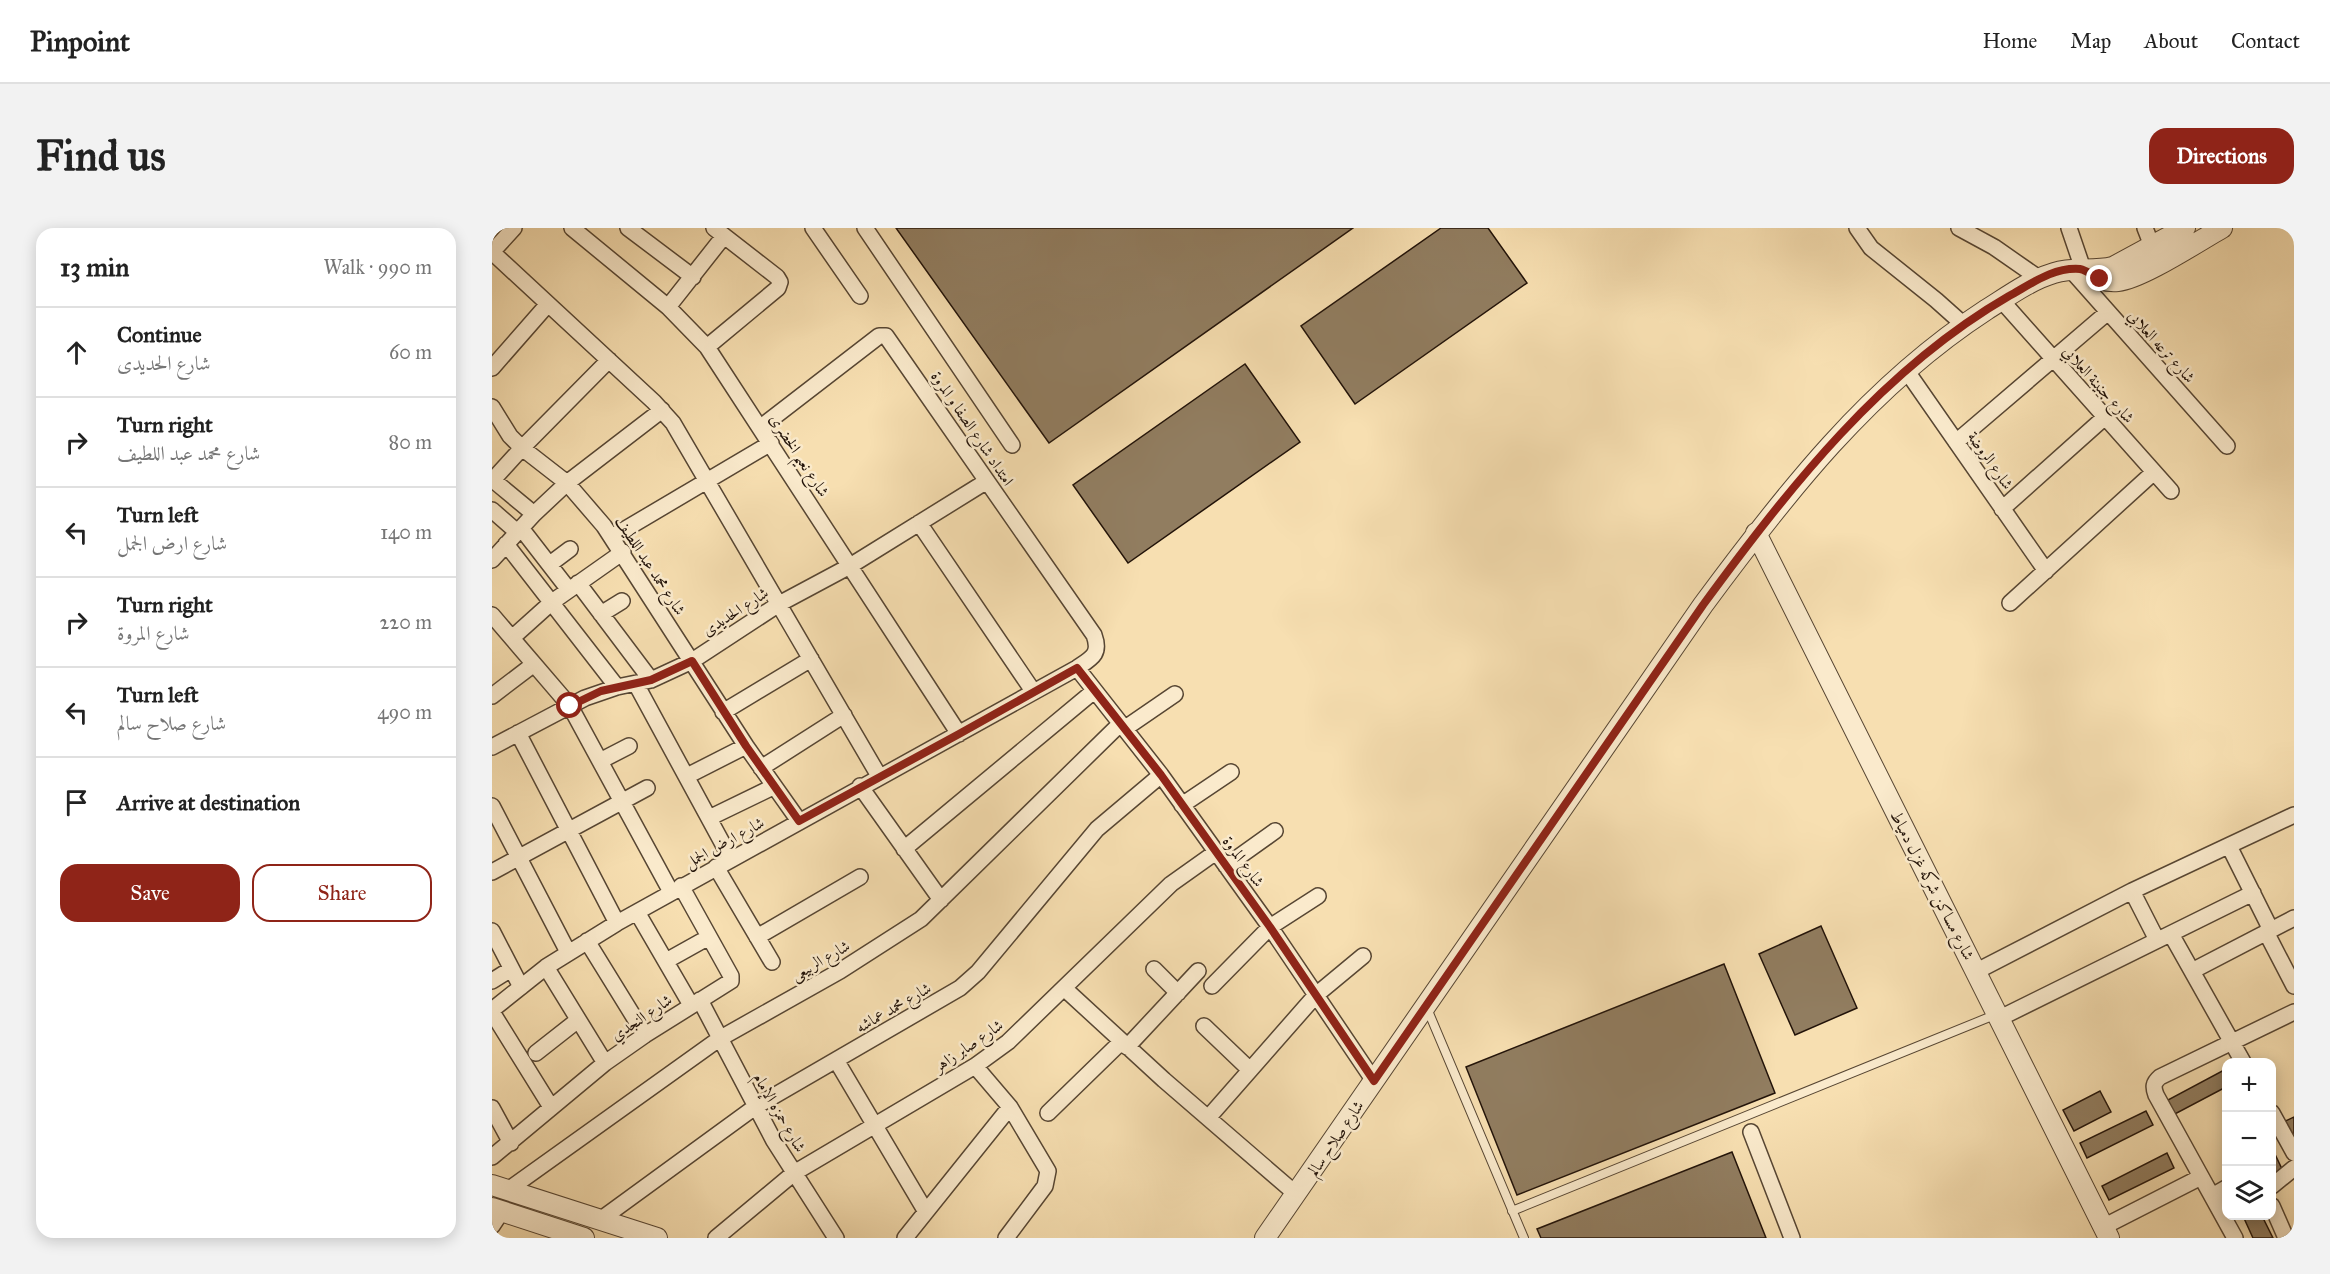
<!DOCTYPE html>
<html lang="en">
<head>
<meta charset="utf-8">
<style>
  body { margin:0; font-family:"IM FELL Great Primer",Amiri,serif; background:#f2f2f2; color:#222 }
  .controls { position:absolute; right:18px; bottom:18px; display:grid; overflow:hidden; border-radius:12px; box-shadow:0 3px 15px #0003 }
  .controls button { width:54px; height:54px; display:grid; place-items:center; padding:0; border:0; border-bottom:2px solid #e0e0e0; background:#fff; color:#222; font:30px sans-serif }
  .stop { position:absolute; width:18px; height:18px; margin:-14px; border:4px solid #8f2418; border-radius:50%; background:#fff }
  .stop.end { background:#8f2418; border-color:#fff; box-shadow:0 2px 6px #0008 }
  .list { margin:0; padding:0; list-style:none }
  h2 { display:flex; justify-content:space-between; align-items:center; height:78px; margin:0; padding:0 24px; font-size:26px }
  h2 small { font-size:20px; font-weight:400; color:#767676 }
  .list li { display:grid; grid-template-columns:39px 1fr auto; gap:18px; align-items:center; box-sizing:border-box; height:90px; padding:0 24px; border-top:2px solid #e0e0e0 }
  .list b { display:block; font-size:22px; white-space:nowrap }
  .list p { margin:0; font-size:20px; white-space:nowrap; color:#767676 }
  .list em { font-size:20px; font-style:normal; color:#767676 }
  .actions { display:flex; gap:12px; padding:18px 24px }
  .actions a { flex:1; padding:14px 0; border:2px solid #8f2418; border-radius:18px; text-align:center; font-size:21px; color:#8f2418 }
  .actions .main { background:#8f2418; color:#fff }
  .icon { flex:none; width:33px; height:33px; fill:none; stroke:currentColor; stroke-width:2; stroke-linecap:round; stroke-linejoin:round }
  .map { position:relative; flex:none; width:1802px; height:1010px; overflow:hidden; border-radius:18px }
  header { display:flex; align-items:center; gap:36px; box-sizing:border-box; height:84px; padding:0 30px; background:#fff; border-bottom:2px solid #e0e0e0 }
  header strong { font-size:28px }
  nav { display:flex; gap:33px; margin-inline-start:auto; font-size:21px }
  .intro { display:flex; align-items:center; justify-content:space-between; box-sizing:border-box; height:144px; padding:0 36px }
  h1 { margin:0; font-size:42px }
  .button { padding:15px 27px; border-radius:18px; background:#8f2418; color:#fff; font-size:21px; font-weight:700 }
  main { display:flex; gap:36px; padding:0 36px }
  aside { flex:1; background:#fff; border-radius:18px; box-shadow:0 3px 15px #0003 }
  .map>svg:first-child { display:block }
  .building { fill:#917d60; stroke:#221309; stroke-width:1.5 }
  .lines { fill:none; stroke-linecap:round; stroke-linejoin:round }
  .service-casing { stroke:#574633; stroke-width:10 }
  .minor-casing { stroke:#574633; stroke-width:18 }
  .tertiary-casing { stroke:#574633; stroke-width:22 }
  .service { stroke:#faeacc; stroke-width:8 }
  .minor { stroke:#faeacc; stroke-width:15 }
  .tertiary { stroke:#faeacc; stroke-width:20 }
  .route { stroke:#8f2418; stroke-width:8 }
  .labels { text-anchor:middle; stroke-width:5; stroke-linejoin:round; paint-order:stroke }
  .street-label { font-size:16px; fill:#221309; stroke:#faeacc }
</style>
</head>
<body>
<header>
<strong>Pinpoint</strong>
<nav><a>Home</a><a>Map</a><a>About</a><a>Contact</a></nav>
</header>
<div class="intro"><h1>Find us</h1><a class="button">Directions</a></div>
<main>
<aside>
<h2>13 min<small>Walk · 990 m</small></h2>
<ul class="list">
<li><svg class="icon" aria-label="ahead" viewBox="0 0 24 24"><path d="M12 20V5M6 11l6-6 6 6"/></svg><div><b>Continue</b><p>شارع الحديدى</p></div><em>60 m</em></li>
<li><svg class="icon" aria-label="right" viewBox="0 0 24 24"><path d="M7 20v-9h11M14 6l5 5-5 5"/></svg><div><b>Turn right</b><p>شارع محمد عبد اللطيف</p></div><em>80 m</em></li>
<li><svg class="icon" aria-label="left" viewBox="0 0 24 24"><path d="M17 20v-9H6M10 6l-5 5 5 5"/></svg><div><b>Turn left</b><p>شارع ارض الجمل</p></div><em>140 m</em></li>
<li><svg class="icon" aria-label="right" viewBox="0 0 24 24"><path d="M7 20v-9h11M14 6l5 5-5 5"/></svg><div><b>Turn right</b><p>شارع المروة</p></div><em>220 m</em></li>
<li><svg class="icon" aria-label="left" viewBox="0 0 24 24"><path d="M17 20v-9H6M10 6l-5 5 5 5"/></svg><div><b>Turn left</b><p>شارع صلاح سالم</p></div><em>490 m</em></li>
<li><svg class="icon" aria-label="arrive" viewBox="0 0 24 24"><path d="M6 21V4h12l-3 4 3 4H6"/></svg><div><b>Arrive at destination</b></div></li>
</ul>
<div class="actions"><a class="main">Save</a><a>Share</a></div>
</aside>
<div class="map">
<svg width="1802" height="1010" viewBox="0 0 1802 1010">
  <rect width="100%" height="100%" fill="#f7dfb1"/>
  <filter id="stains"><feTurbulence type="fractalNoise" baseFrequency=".00333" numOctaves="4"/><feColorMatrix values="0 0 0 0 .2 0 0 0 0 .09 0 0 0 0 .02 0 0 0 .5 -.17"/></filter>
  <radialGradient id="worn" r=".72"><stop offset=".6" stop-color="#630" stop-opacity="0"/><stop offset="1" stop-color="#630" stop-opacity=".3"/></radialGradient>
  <path class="building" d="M 404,0 L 861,0 L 557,215 Z
    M 949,0 L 996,0 L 1035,55 L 863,176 L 809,98 Z
    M 753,136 L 808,214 L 636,335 L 581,257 Z
    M 1329,698 L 1365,780 L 1303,807 L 1267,726 Z
    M 1232,736 L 1283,865 L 1025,967 L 974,839 Z
    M 1734,841 L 1734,859 L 1681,887 L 1674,873 Z
    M 1608,863 L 1619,884 L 1582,903 L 1571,882 Z
    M 1654,883 L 1661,897 L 1595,930 L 1588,915 Z
    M 1802,889 L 1802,907 L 1795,911 L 1787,896 Z
    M 1780,920 L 1790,941 L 1780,947 Z
    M 1240,924 L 1274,1010 L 1049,1010 L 1045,1001 Z
    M 1675,925 L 1682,940 L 1617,972 L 1610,958 Z
    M 1751,988 L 1770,988 L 1781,1010 L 1761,1010 Z"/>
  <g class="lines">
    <defs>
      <path id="service" d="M 934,778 L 1032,1010
        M 1020,983 L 1505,786"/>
      <path id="minor" d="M 80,0 L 176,79 L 215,119 L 467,506
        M 136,0 L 201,49
        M 321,0 L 368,68
        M 373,0 L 520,217
        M 1365,0 L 1379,20 L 1444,72 L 1472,97
        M 1467,0 L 1502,19 L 1548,51
        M 1577,0 L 1591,41
        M 1653,0 L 1660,18
        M 0,24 L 162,174 L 181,195 L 387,548
        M 0,24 L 22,0
        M 1579,42 L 1735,218
        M 1510,73 L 1679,263
        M 176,79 L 232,8
        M 215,119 L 286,60 L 288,54 L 285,49 L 222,0
        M 0,140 L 56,76
        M 1414,142 L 1554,343
        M 0,179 L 18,208 L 30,220 L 75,255 L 112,298 L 254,518 L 307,593
        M 1464,214 L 1616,84
        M 1,252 L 42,286
        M 0,253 L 30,220 L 117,132
        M 1510,281 L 1613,189
        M 0,282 L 25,304
        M 427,295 L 541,463
        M 29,300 L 77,362
        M 120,309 L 279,215
        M 14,316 L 125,459
        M 0,332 L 42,286 L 75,255 L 170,182
        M 58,336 L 78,321
        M 86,355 L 159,452
        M 1518,375 L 1662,244
        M 109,386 L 130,373
        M 0,387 L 78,478 L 179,664
        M 20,410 L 60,374 L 131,324
        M 585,440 L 669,547 L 778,699 L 882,853
        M 144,456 L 239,631
        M 0,468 L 42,436
        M 231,484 L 319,431
        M 632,501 L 683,466
        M 26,505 L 125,695
        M 0,519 L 93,470 L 125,459 L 159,452 L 200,433 L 287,376 L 358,338 L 495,253
        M 108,533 L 137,518
        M 269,540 L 352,487
        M 195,548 L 254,518
        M 368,558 L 449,672
        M 690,577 L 739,544
        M 0,578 L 76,724
        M 217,590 L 281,559
        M 1737,618 L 1779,702
        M 412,621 L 602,463
        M 734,638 L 783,603
        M 224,639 L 280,734
        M 0,644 L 155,560
        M 1640,663 L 1665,712
        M 145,684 L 199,777
        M 0,703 L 29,759
        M 1774,704 L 1802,758
        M 1679,706 L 1751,834
        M 265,709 L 368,649
        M 95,713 L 153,807
        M 174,733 L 217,709
        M 54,739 L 113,835
        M 662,741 L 686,765
        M 1485,743 L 1640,663 L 1802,587
        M 1700,743 L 1802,690
        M 0,753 L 19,741
        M 720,758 L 778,699 L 826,668
        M 573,761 L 672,852 L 804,966
        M 208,772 L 282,913 L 344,1010
        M 0,782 L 54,739 L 125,695 L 585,440 C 600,430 609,426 602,407 L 394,108 L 387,108 L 269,199
        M 0,784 L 59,879
        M 1508,790 L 1761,665
        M 712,798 L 758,842
        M 635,819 L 706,743
        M 44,825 L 86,792
        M 344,832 L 434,984
        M 483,838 L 518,879 L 556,943 L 553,958 L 514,1010
        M 0,880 L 19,915
        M 556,885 L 629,814
        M 1780,885 L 1802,925
        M 716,890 L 824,767 L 871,728
        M 1259,904 L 1300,1010
        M 0,929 L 113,835 L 153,807 L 239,753 L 239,748 L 189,658
        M 1780,958 L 1802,940
        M 16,962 L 227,811 L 348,743 L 429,691 L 628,496
        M 1720,968 L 1734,960
        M 1780,978 L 1794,1010
        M 108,992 L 263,879 L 468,760 L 486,744 L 605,601 L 669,547
        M 0,998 L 10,983
        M 1611,999 L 1709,949
        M 224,1010 L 302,945 L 483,838 L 516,814 L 679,656 L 724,624
        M 413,1010 L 518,879
        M 1743,1010 L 1664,867 C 1661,859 1661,855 1668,849 L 1802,784"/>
      <path id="tertiary" d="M 1596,45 C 1605,51 1615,54 1626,53 C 1649,51 1707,13 1730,0
        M 1264,305 L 1617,1010
        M 0,957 L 165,1010
        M 0,980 L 92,1010
        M 773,1010 L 1211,377 C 1293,266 1377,158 1494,82 C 1515,69 1538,52 1562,45 C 1581,39 1602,44 1621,39 L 1693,0"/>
    </defs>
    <use href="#service" class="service-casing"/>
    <use href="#minor" class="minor-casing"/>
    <use href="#tertiary" class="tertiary-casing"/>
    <use href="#service" class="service"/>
    <use href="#minor" class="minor"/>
    <use href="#tertiary" class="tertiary"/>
  </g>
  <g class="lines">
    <path class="route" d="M 78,478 L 109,463 L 159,452 L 200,433 L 254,518 L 307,593 L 467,506 L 585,440 L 669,547 L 778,699 L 882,853 L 1211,377 C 1297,260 1389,142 1517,68 C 1539,56 1561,39 1588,41 C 1594,42 1602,48 1608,51"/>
  </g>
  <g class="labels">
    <g class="street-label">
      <text transform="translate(1670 118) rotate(48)" y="6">شارع ترعه العلابي</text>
      <text transform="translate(1607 156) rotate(48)" y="6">شارع جنينة العلابي</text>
      <text transform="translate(481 200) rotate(56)" y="6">امتداد شارع الصفا و المروة</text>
      <text transform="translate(308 227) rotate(57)" y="6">شارع نعيم الخضرى</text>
      <text transform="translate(1499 232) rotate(55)" y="6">شارع الروضة</text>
      <text transform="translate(159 337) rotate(57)" y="6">شارع محمد عبد اللطيف</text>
      <text transform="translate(243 383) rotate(-33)" y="6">شارع الحديدى</text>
      <text transform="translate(232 614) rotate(-29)" y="6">شارع ارض الجمل</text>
      <text transform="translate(752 633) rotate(54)" y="6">شارع المروة</text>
      <text transform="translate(1441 657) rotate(63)" y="6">شارع مساكن شركه غزل دمياط</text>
      <text transform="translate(328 732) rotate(-30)" y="6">شارع الربيعى</text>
      <text transform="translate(401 779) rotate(-30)" y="6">شارع محمد عماشه</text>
      <text transform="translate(149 789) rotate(-34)" y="6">شارع النجدي</text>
      <text transform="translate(476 817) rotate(-34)" y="6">شارع صابر زاهر</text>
      <text transform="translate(288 884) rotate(60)" y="6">شارع حمزه الإمام</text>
      <text transform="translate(843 910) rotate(-56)" y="6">شارع صلاح سالم</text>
    </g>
  </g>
  <rect width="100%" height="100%" filter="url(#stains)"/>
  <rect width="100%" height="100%" fill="url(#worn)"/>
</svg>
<div class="controls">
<button>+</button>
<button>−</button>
<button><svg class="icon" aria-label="layers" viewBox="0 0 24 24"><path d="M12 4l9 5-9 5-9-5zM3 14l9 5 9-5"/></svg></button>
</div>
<div class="stop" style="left:78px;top:478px"></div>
<div class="stop end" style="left:1608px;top:51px"></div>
</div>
</main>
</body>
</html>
